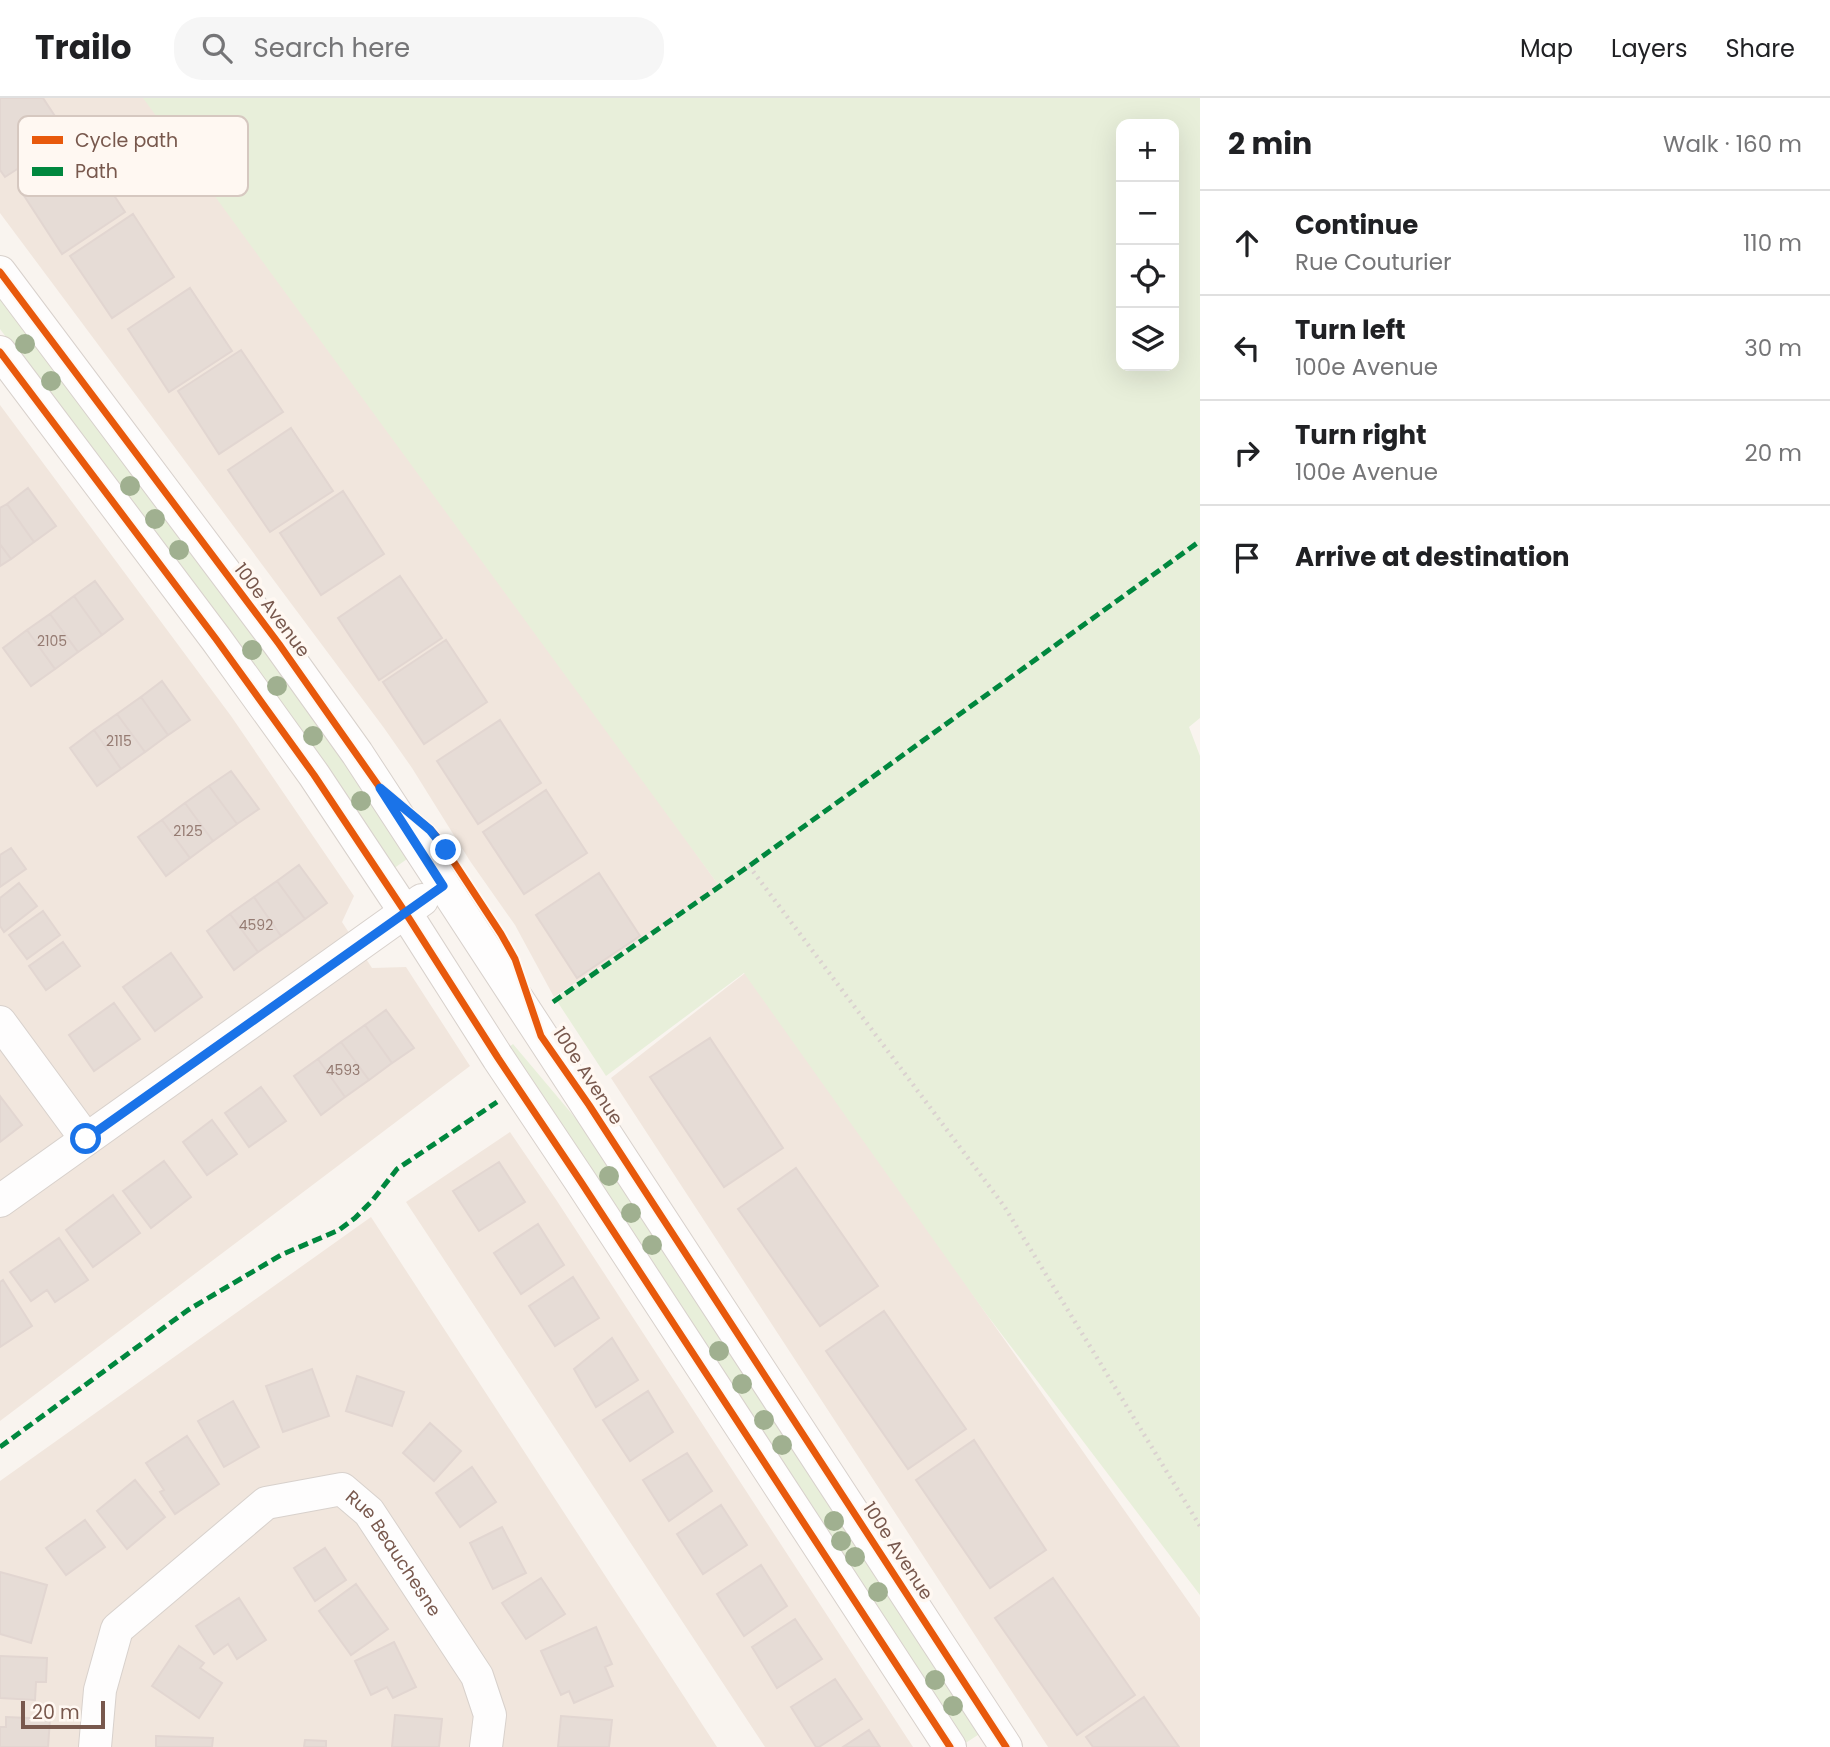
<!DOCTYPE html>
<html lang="en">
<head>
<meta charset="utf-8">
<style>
  body { margin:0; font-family:Poppins,sans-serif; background:#f6f6f6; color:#202124 }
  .controls { position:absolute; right:21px; top:21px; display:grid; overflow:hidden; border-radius:14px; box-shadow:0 7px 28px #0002 }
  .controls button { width:63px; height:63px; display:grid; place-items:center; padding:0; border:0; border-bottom:2px solid #e0e0e0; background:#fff; color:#202124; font:35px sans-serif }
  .scale { position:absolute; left:21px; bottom:18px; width:84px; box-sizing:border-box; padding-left:7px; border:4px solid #78584d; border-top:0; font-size:19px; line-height:24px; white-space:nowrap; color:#78584d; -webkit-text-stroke:5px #fff8f2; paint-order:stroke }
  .stop { position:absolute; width:21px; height:21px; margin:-16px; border:5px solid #1a73e8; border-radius:50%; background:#fff }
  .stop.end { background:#1a73e8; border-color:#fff; box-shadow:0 2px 7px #0008 }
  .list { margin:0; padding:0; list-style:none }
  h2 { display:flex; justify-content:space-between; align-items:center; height:91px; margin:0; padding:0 28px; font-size:30px }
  h2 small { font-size:23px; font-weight:400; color:#757577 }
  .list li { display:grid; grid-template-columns:46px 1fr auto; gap:21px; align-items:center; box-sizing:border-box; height:105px; padding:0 28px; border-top:2px solid #e0e0e0 }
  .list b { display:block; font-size:26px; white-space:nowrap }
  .list p { margin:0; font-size:23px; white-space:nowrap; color:#757577 }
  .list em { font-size:23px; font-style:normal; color:#757577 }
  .icon { flex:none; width:38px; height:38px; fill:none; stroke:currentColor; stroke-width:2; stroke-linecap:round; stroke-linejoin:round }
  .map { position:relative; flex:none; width:1200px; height:1649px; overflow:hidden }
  header { display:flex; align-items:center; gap:42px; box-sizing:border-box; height:98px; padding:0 35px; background:#fff; border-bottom:2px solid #e0e0e0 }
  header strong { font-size:33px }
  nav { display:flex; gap:38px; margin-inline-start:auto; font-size:24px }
  .search { width:490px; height:63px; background:#f6f6f6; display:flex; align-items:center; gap:18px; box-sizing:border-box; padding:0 24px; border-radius:28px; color:#757577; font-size:26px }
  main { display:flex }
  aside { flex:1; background:#fff }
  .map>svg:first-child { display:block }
  .residential { fill:#f1e6dd }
  .green { fill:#e8efda; fill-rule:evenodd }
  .building { fill:#e6dcd6; stroke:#e2d6d1; stroke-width:2 }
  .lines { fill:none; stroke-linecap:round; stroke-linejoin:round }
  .minor-casing { stroke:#d8d1cc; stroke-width:34 }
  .path { stroke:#dbd2d0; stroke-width:4.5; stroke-dasharray:2 5; stroke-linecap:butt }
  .minor { stroke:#fefdfd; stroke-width:32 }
  .quiet { stroke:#00873e; stroke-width:5; stroke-dasharray:10 5; stroke-linecap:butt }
  .cycleway-casing { stroke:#fff8f2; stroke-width:11 }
  .cycleway { stroke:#e8590c; stroke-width:7 }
  .tree { fill:#a0b090 }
  .route { stroke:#1a73e8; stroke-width:9 }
  .labels { text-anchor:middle; stroke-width:7; stroke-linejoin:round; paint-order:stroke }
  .number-label { font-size:14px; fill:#957b72 }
  .street-label { font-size:18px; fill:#78584d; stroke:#fff8f2 }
  .key { fill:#fff8f2; stroke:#d6c8c0; stroke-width:2 }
  .key-label { font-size:19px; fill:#78584d }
</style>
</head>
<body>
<header>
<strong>Trailo</strong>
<div class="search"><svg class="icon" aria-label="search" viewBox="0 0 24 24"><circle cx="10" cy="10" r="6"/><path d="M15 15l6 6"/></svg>Search here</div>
<nav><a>Map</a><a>Layers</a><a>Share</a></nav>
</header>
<main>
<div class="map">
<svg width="1200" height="1649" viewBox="0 0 1200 1649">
  <rect width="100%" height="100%" fill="#f9f4ef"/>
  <path class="residential" d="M 0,0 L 152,0 L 325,238 L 720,789 L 554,899 L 515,827 L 470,763 L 412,670 L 384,630 L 0,115 Z
    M 0,307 L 231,618 L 354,798 L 342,824 L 372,870 L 406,869 L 470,968 L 0,1323 Z
    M 749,872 L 987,1217 L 1200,1520 L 1200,1649 L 1048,1649 L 611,980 Z
    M 510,1034 L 557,1103 L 913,1649 L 765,1649 L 406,1104 Z
    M 371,1119 L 717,1649 L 0,1649 L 0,1383 Z"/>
  <path class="green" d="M 143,0 L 1200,0 L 1200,620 L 1189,629 L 1200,658 L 1200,1497 L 987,1217 L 744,875 L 606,978 L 555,900 L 637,847 L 720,789 ZM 1121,26 L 1174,26 L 1174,268 L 1121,268 Z
    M 0,198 L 293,589 L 375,708 L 407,761 L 393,771 L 268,590 L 0,231 Z
    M 513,946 L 588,1035 L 981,1635 L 964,1646 L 509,949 Z"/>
  <path class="building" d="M 0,0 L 43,0 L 68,38 L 5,79 L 0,72 Z
    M 84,52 L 125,114 L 62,156 L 21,93 Z
    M 133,116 L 174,179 L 112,220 L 70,158 Z
    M 190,190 L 232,253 L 169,294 L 128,231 Z
    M 241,252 L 283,314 L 219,356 L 178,293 Z
    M 291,330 L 333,393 L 270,434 L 228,372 Z
    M 28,390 L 56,428 L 34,444 L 7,406 Z
    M 343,393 L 384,456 L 321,497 L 280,435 Z
    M 7,406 L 34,444 L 11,461 L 0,446 L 0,410 Z
    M 0,446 L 11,461 L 0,468 Z
    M 400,478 L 442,540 L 379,582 L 338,520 Z
    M 95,483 L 123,521 L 102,537 L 74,498 Z
    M 74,498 L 102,537 L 78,554 L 50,516 Z
    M 50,516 L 78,554 L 55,571 L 27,532 Z
    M 27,532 L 55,571 L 31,588 L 3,550 Z
    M 446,542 L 487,604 L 424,646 L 383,584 Z
    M 162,583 L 190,622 L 168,637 L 141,599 Z
    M 141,599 L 168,637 L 145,654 L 117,616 Z
    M 117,616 L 145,654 L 121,671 L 94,632 Z
    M 500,622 L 541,685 L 478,726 L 437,663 Z
    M 94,632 L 121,671 L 97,688 L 70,650 Z
    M 231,673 L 259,711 L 237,726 L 209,688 Z
    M 209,688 L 237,726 L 213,743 L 185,705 Z
    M 546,692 L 587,755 L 524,796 L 483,734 Z
    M 185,705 L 213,743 L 190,760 L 162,722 Z
    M 162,722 L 190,760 L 166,778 L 138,739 Z
    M 11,750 L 26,771 L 0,789 L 0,757 Z
    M 299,767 L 327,805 L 305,821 L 277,783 Z
    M 599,775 L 640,838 L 577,880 L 536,817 Z
    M 277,783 L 305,821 L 281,838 L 254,799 Z
    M 19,785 L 37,808 L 4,834 L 0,828 L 0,800 Z
    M 254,799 L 281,838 L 258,854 L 230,816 Z
    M 43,813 L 60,837 L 27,861 L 9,837 Z
    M 230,816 L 258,854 L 234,872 L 207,833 Z
    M 63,844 L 80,868 L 46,892 L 29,868 Z
    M 171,855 L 202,899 L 155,933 L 123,889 Z
    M 114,905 L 140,941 L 94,973 L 69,937 Z
    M 386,912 L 414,950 L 392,965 L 365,927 Z
    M 365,927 L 392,965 L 369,982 L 341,944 Z
    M 710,940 L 783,1050 L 724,1089 L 650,979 Z
    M 341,944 L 369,982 L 345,999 L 318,961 Z
    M 318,961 L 345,999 L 321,1017 L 294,978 Z
    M 261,989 L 286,1023 L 249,1049 L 225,1015 Z
    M 0,998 L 22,1027 L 0,1044 Z
    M 212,1022 L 237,1056 L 207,1077 L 183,1044 Z
    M 164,1063 L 191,1099 L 151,1130 L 123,1093 Z
    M 499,1064 L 525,1104 L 479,1133 L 453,1093 Z
    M 796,1070 L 878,1188 L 820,1228 L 738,1111 Z
    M 113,1097 L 140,1135 L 93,1169 L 66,1132 Z
    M 538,1126 L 564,1167 L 521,1196 L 494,1155 Z
    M 59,1140 L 88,1182 L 55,1204 L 47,1192 L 31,1203 L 10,1174 Z
    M 573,1179 L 599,1220 L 555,1248 L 529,1208 Z
    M 3,1182 L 32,1228 L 0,1249 L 0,1184 Z
    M 884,1213 L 966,1331 L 908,1371 L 826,1253 Z
    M 612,1240 L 638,1282 L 596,1309 L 574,1271 Z
    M 312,1271 L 329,1318 L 283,1334 L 266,1288 Z
    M 357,1278 L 404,1294 L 392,1328 L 346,1313 Z
    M 648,1293 L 673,1334 L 630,1363 L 603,1322 Z
    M 233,1303 L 259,1349 L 224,1369 L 198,1323 Z
    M 430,1325 L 461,1353 L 434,1383 L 403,1355 Z
    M 187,1338 L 219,1386 L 175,1416 L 160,1394 L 164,1392 L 146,1365 Z
    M 974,1342 L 1046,1452 L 990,1490 L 916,1382 Z
    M 687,1355 L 712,1393 L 669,1423 L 643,1382 Z
    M 472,1369 L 496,1404 L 460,1429 L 436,1395 Z
    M 135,1382 L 165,1419 L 127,1451 L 97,1413 Z
    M 721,1407 L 747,1447 L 703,1476 L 677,1436 Z
    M 85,1422 L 105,1449 L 66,1477 L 46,1450 Z
    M 502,1429 L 526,1475 L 493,1491 L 470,1445 Z
    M 325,1450 L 346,1482 L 315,1503 L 294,1470 Z
    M 761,1467 L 787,1508 L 744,1538 L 717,1496 Z
    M 0,1474 L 47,1487 L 31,1545 L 0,1536 Z
    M 541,1480 L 565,1516 L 526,1541 L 502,1505 Z
    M 1053,1480 L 1135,1597 L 1077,1637 L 995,1520 Z
    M 356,1486 L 388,1531 L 351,1557 L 319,1513 Z
    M 239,1500 L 266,1542 L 237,1561 L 228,1546 L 214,1556 L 196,1528 Z
    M 795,1521 L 822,1561 L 777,1590 L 752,1549 Z
    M 596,1529 L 612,1566 L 605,1569 L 613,1588 L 574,1605 L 569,1593 L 561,1597 L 541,1553 Z
    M 394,1544 L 416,1589 L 393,1600 L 387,1589 L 371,1597 L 355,1563 Z
    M 179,1548 L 204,1565 L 200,1570 L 222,1585 L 199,1620 L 152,1588 Z
    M 0,1558 L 47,1560 L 46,1584 L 36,1584 L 35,1602 L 0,1600 Z
    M 835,1581 L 862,1621 L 819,1649 L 816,1649 L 791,1609 Z
    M 1144,1599 L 1179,1649 L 1093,1649 L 1086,1639 Z
    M 395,1617 L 442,1621 L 439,1649 L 392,1649 Z
    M 561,1618 L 612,1622 L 609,1649 L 558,1649 Z
    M 6,1619 L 50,1621 L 48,1649 L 0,1649 L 0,1629 L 6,1629 Z
    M 869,1632 L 880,1649 L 843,1649 Z
    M 156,1638 L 213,1640 L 212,1649 L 156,1649 Z
    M 305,1642 L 326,1643 L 326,1649 L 304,1649 Z"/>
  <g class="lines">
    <defs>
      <g id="minor">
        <path d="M 0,174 L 279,546 L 357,655 L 1006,1649"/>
        <path d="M 0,254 L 216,541 L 314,677 L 405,814 L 498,960 L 581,1084 L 950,1649"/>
        <path d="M 0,924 L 86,1041"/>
        <path d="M 0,1103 L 422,802"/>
        <path id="s1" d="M 95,1649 L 100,1592 L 117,1531 L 266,1405 L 342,1391 L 369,1414 L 477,1578 L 490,1617 L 486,1649"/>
      </g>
    </defs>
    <use href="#minor" class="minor-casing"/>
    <path class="path" d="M 749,768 L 1004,1108 L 1200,1428"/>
    <use href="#minor" class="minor"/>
    <path class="quiet" d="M 553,904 L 749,768 L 1200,443
      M 0,1349 L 188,1212 L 281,1157 L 339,1132 L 355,1120 L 372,1103 L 397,1071 L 497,1004"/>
    <defs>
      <path id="cycleway" d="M 0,174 L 279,546 L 380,690 L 431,732 L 438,740 L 501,836 L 515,861 L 541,938 L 589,1007 L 1006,1649
        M 0,254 L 216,541 L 314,677 L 405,814 L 498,960 L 581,1084 L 950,1649"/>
    </defs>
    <use href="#cycleway" class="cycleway-casing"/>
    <use href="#cycleway" class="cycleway"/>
  </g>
  <g class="tree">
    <circle cx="25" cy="246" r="10"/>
    <circle cx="51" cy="283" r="10"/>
    <circle cx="130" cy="388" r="10"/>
    <circle cx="155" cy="421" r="10"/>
    <circle cx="179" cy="452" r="10"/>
    <circle cx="252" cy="552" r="10"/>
    <circle cx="277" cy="588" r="10"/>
    <circle cx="313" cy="638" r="10"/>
    <circle cx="361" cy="703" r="10"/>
    <circle cx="609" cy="1078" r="10"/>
    <circle cx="631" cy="1115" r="10"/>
    <circle cx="652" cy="1147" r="10"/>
    <circle cx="719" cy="1253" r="10"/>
    <circle cx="742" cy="1286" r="10"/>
    <circle cx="764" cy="1322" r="10"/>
    <circle cx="782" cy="1347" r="10"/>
    <circle cx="834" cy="1423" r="10"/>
    <circle cx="841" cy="1443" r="10"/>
    <circle cx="855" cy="1459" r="10"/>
    <circle cx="878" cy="1494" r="10"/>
    <circle cx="935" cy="1582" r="10"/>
    <circle cx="953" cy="1608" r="10"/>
  </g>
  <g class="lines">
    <path class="route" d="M 86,1041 L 443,788 L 380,690 L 430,732 L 446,752"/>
  </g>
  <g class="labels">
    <g class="number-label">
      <text x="52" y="548">2105</text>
      <text x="119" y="648">2115</text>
      <text x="188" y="738">2125</text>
      <text x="256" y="832">4592</text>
      <text x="343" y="977">4593</text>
    </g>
    <g class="street-label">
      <text transform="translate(272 512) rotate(53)" y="6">100e Avenue</text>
      <text transform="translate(588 978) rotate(57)" y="6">100e Avenue</text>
      <text transform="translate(898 1453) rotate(57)" y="6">100e Avenue</text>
      <text dy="6" stroke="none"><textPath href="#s1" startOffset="476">Rue Beauchesne</textPath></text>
    </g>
  </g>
  <rect x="18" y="18" width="230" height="80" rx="10" class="key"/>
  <rect x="32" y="38" width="31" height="8" fill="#e8590c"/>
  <rect x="32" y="69" width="31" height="9" fill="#00873e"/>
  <g class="key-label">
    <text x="75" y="49">Cycle path</text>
    <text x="75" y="80">Path</text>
  </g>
</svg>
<div class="controls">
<button>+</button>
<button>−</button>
<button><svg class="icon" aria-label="locate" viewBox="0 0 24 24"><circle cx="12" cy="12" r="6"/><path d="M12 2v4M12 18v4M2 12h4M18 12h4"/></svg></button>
<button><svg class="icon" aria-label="layers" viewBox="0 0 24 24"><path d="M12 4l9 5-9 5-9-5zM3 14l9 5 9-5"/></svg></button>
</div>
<div class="scale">20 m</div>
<div class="stop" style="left:86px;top:1041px"></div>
<div class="stop end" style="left:446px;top:752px"></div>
</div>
<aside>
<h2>2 min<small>Walk · 160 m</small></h2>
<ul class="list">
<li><svg class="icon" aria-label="ahead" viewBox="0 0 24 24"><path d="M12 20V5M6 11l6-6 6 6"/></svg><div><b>Continue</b><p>Rue Couturier</p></div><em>110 m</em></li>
<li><svg class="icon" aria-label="left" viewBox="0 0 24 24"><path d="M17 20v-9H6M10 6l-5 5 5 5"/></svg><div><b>Turn left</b><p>100e Avenue</p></div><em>30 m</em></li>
<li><svg class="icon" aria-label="right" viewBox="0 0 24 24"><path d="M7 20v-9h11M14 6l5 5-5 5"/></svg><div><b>Turn right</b><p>100e Avenue</p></div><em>20 m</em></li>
<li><svg class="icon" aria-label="arrive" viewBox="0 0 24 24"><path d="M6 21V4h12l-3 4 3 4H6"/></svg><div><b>Arrive at destination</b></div></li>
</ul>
</aside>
</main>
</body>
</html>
